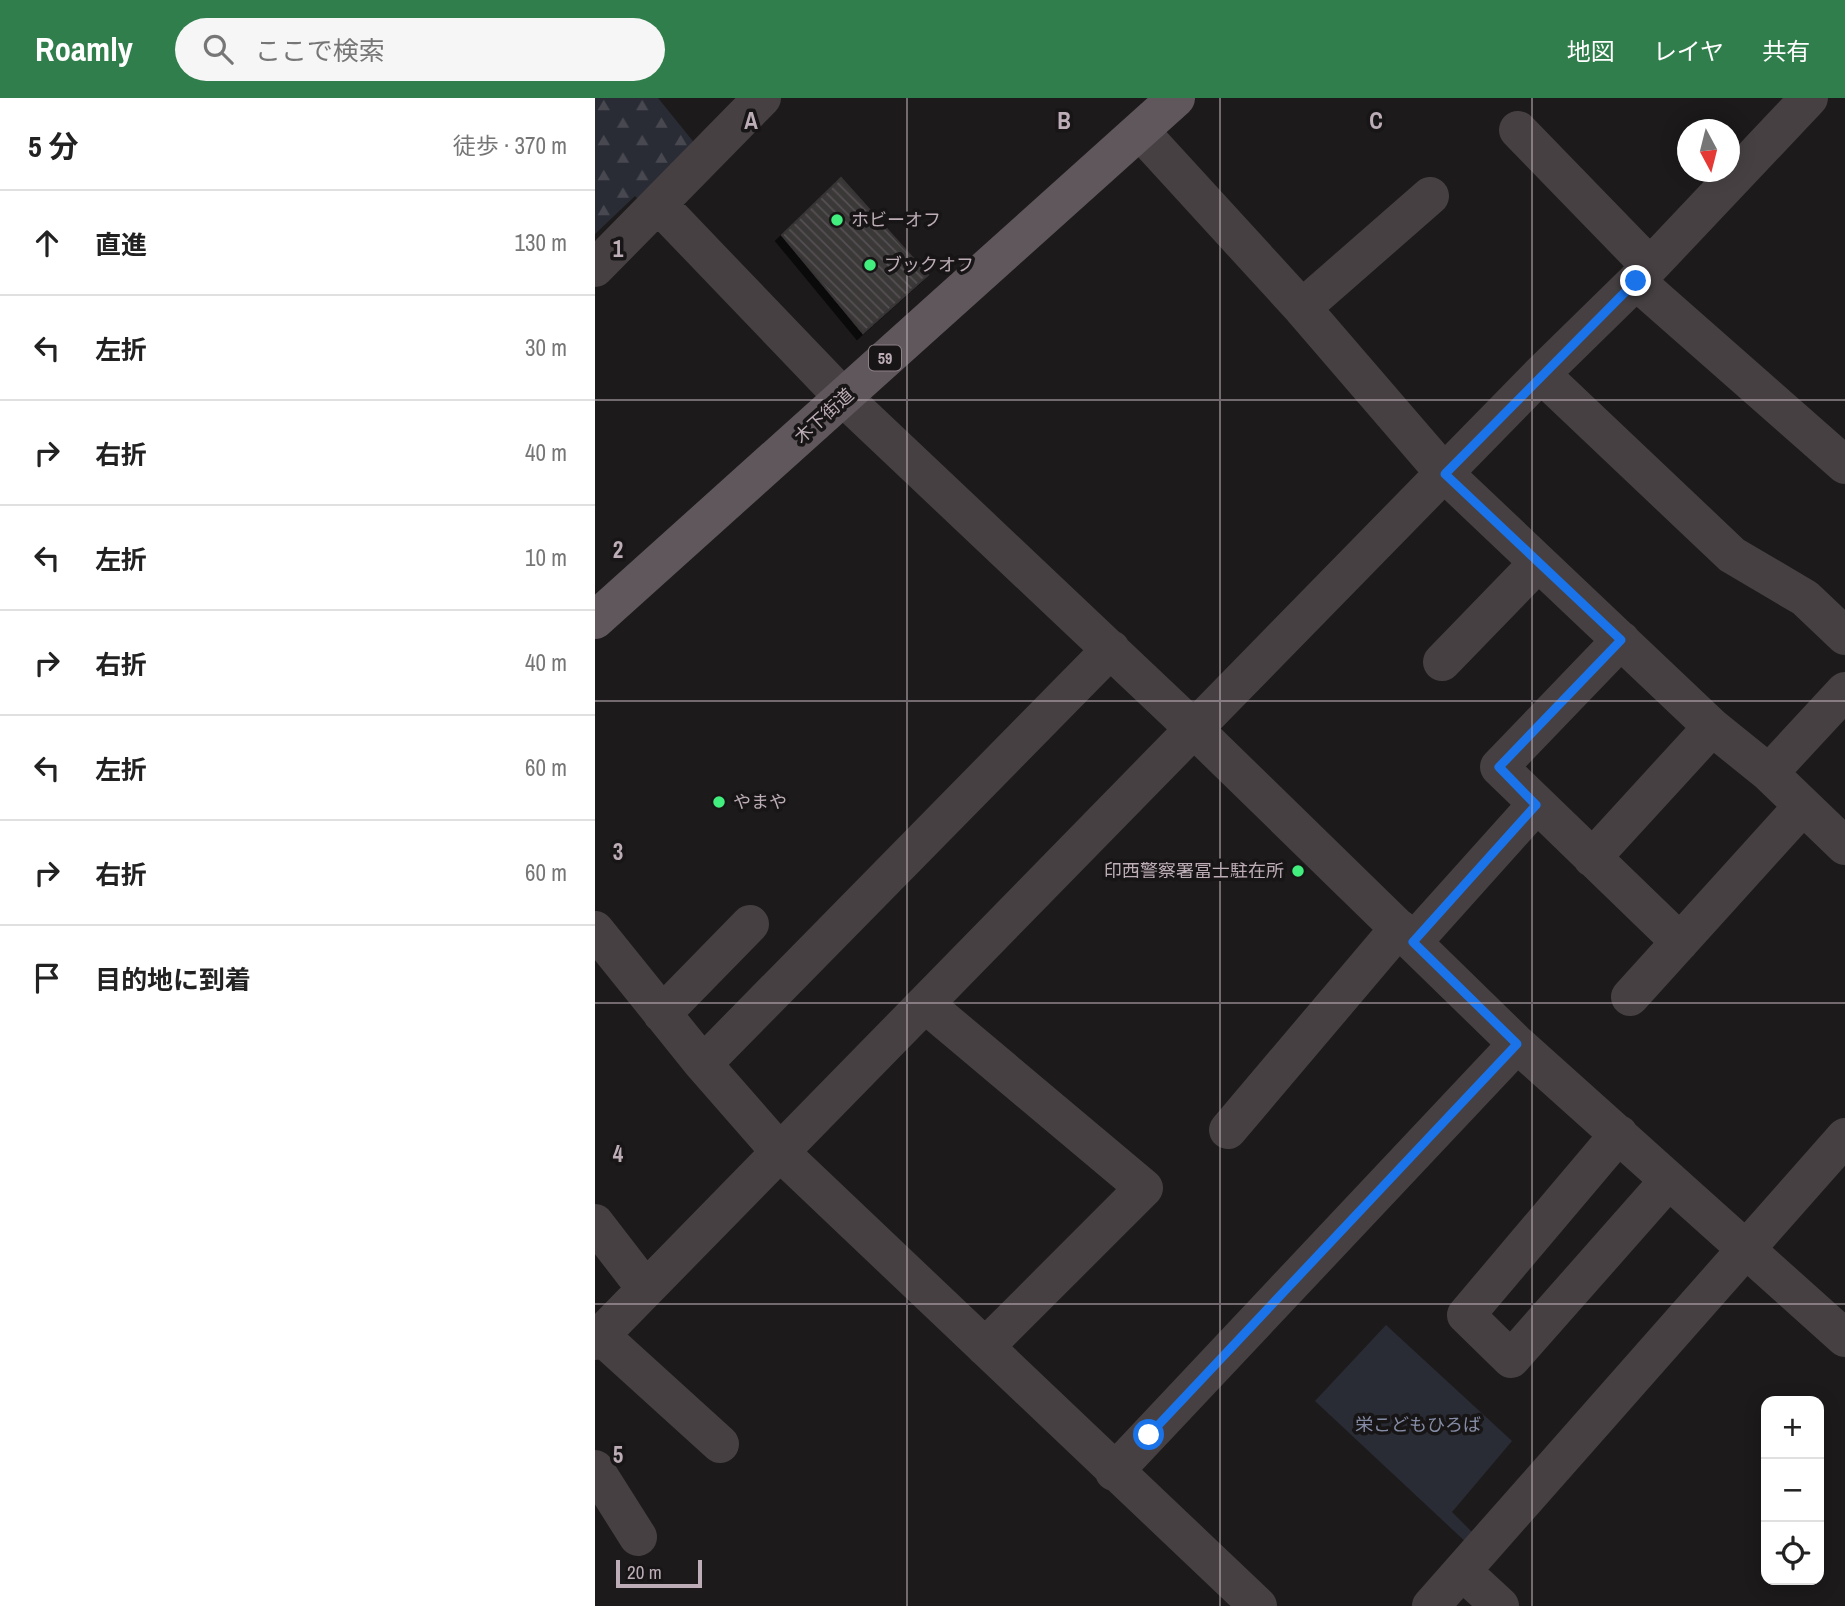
<!DOCTYPE html>
<html lang="ja">
<head>
<meta charset="utf-8">
<style>
  body { margin:0; font-family:"Archivo Narrow","Noto Sans JP",sans-serif; background:#f6f6f6; color:#222 }
  .controls { position:absolute; right:21px; bottom:21px; display:grid; overflow:hidden; border-radius:14px; box-shadow:0 4px 18px #0003 }
  .controls button { width:63px; height:63px; display:grid; place-items:center; padding:0; border:0; border-bottom:2px solid #e0e0e0; background:#fff; color:#222; font:35px sans-serif }
  .compass { position:absolute; left:1082px; top:21px; width:63px; height:63px; border-radius:50%; background:#fff; box-shadow:0 4px 18px #0003; rotate:173deg }
  .scale { position:absolute; left:21px; bottom:18px; width:86px; box-sizing:border-box; padding-left:7px; border:4px solid #bcadb6; border-top:0; font-size:19px; line-height:24px; white-space:nowrap; color:#bcadb6; -webkit-text-stroke:5px #181516; paint-order:stroke }
  .stop { position:absolute; width:21px; height:21px; margin:-16px; border:5px solid #1a73e8; border-radius:50%; background:#fff }
  .stop.end { background:#1a73e8; border-color:#fff; box-shadow:0 2px 7px #0008 }
  .list { margin:0; padding:0; list-style:none }
  h2 { display:flex; justify-content:space-between; align-items:center; height:91px; margin:0; padding:0 28px; font-size:30px }
  h2 small { font-size:23px; font-weight:400; color:#767676 }
  .list li { display:grid; grid-template-columns:46px 1fr auto; gap:21px; align-items:center; box-sizing:border-box; height:105px; padding:0 28px; border-top:2px solid #e0e0e0 }
  .list b { display:block; font-size:26px; white-space:nowrap }
  .list em { font-size:23px; font-style:normal; color:#767676 }
  .icon { flex:none; width:38px; height:38px; fill:none; stroke:currentColor; stroke-width:2; stroke-linecap:round; stroke-linejoin:round }
  .map { position:relative; flex:none; width:1250px; height:1508px; overflow:hidden }
  header { display:flex; align-items:center; gap:42px; box-sizing:border-box; height:98px; padding:0 35px; background:#307e4b; color:#fff }
  header strong { font-size:33px }
  nav { display:flex; gap:38px; margin-inline-start:auto; font-size:24px }
  .search { width:490px; height:63px; background:#f6f6f6; display:flex; align-items:center; gap:18px; box-sizing:border-box; padding:0 24px; border-radius:38px; color:#767676; font-size:26px }
  main { display:flex }
  aside { flex:1; background:#fff }
  .map>svg:first-child { display:block }
  .forest { fill:url(#forest-firs) }
  .green { fill:#2a2c35 }
  .building { fill:url(#building-back-hatch); stroke:#383436; stroke-width:2; filter:url(#shadow) }
  .lines { fill:none; stroke-linecap:round; stroke-linejoin:round }
  .minor { stroke:#464043; stroke-width:38 }
  .major { stroke:#60575c; stroke-width:38 }
  .route { stroke:#1a73e8; stroke-width:9 }
  .grid { fill:none; stroke:#bcadb6; stroke-width:2; stroke-opacity:0.55 }
  .poi-dot { fill:#41ee7e; stroke:#181516; stroke-width:2.5 }
  .labels { text-anchor:middle; stroke-width:7; stroke-linejoin:round; paint-order:stroke }
  .shield { fill:#181516; stroke:#8b7f86; stroke-width:2 }
  .shield-label { font-size:16px; font-weight:bold; fill:#bcadb6 }
  .poi-label { font-size:18px; fill:#bcadb6; stroke:#181516; text-anchor:start }
  .street-label { font-size:18px; fill:#bcadb6; stroke:#181516 }
  .park-label { font-size:18px; fill:#858da6; stroke:#181516 }
  .grid-label { font-size:23px; text-anchor:middle; font-weight:bold; fill:#bcadb6; stroke:#181516; stroke-width:7; stroke-linejoin:round; paint-order:stroke }
</style>
</head>
<body>
<header>
<strong>Roamly</strong>
<div class="search"><svg class="icon" aria-label="search" viewBox="0 0 24 24"><circle cx="10" cy="10" r="6"/><path d="M15 15l6 6"/></svg>ここで検索</div>
<nav><a>地図</a><a>レイヤ</a><a>共有</a></nav>
</header>
<main>
<aside>
<h2>5 分<small>徒歩 · 370 m</small></h2>
<ul class="list">
<li><svg class="icon" aria-label="ahead" viewBox="0 0 24 24"><path d="M12 20V5M6 11l6-6 6 6"/></svg><div><b>直進</b></div><em>130 m</em></li>
<li><svg class="icon" aria-label="left" viewBox="0 0 24 24"><path d="M17 20v-9H6M10 6l-5 5 5 5"/></svg><div><b>左折</b></div><em>30 m</em></li>
<li><svg class="icon" aria-label="right" viewBox="0 0 24 24"><path d="M7 20v-9h11M14 6l5 5-5 5"/></svg><div><b>右折</b></div><em>40 m</em></li>
<li><svg class="icon" aria-label="left" viewBox="0 0 24 24"><path d="M17 20v-9H6M10 6l-5 5 5 5"/></svg><div><b>左折</b></div><em>10 m</em></li>
<li><svg class="icon" aria-label="right" viewBox="0 0 24 24"><path d="M7 20v-9h11M14 6l5 5-5 5"/></svg><div><b>右折</b></div><em>40 m</em></li>
<li><svg class="icon" aria-label="left" viewBox="0 0 24 24"><path d="M17 20v-9H6M10 6l-5 5 5 5"/></svg><div><b>左折</b></div><em>60 m</em></li>
<li><svg class="icon" aria-label="right" viewBox="0 0 24 24"><path d="M7 20v-9h11M14 6l5 5-5 5"/></svg><div><b>右折</b></div><em>60 m</em></li>
<li><svg class="icon" aria-label="arrive" viewBox="0 0 24 24"><path d="M6 21V4h12l-3 4 3 4H6"/></svg><div><b>目的地に到着</b></div></li>
</ul>
</aside>
<div class="map">
<svg width="1250" height="1508" viewBox="0 0 1250 1508">
  <defs>
    <pattern id="forest-firs" width="22" height="20" patternUnits="userSpaceOnUse" patternTransform="scale(1.75)"><rect width="22" height="20" fill="#2a2c35"/><path d="M5 1l3.5 6h-7zM16 11l3.5 6h-7z" fill="#474850"/></pattern>
    <pattern id="building-back-hatch" width="6" height="6" patternUnits="userSpaceOnUse" patternTransform="scale(1.75)"><rect width="6" height="6" fill="#3b3739"/><path d="M-1 5l2 2M0 0l6 6M5-1l2 2" fill="none" stroke="#555153"/></pattern>
    <filter id="shadow"><feDropShadow dx="-6" dy="6" stdDeviation="0" flood-color="#0009"/></filter>
  </defs>
  <rect width="100%" height="100%" fill="#1c1a1b"/>
  <path class="forest" d="M 0,0 L 63,0 L 105,52 L 51,110 L 40,98 L 0,136 Z"/>
  <path class="green" d="M 791,1227 L 917,1343 L 857,1414 L 881,1438 L 874,1447 L 720,1303 Z"/>
  <path class="building" d="M 246,80 L 333,177 L 268,235 L 187,137 Z"/>
  <g class="lines">
    <path class="minor" d="M 923,32 L 1055,168
      M 545,33 L 707,210 L 850,376 L 1117,629 L 1174,675 L 1250,748
      M 63,106 L 249,300 L 598,630 L 922,946 L 1250,1240
      M 0,170 L 167,0
      M 1041,183 L 1250,367
      M 707,210 L 835,98
      M 946,276 L 1137,457 L 1210,500 L 1250,538
      M 1026,542 L 904,669 L 1085,844
      M 847,564 L 942,466
      M 1174,675 L 1250,593
      M 997,760 L 1117,629
      M 0,832 L 108,966 L 185,1054 L 663,1508
      M 818,844 L 941,707
      M 1035,899 L 1207,709
      M 330,906 L 549,1090 L 390,1249
      M 67,916 L 155,826
      M 108,966 L 516,551
      M 633,1032 L 804,830
      M 1024,1036 L 871,1217 L 916,1261 L 1074,1082
      M 0,1125 L 50,1190
      M 5,1237 L 125,1346
      M 0,1243 L 946,276 L 1041,183 L 1214,0
      M 0,1371 L 43,1439
      M 519,1374 L 922,946
      M 867,1473 L 905,1508
      M 836,1508 L 1250,1039"/>
    <path class="major" d="M 0,522 L 581,0"/>
  </g>
  <g class="lines">
    <path class="route" d="M 554,1337 L 922,946 L 818,844 L 941,707 L 904,669 L 1026,542 L 850,376 L 1041,183"/>
  </g>
  <path class="grid" d="M 312,0 L 312,1508M 625,0 L 625,1508M 937,0 L 937,1508M 0,302 L 1250,302M 0,603 L 1250,603M 0,905 L 1250,905M 0,1206 L 1250,1206"/>
  <g class="poi-dot">
    <circle cx="242" cy="122" r="7"/>
    <circle cx="275" cy="167" r="7"/>
    <circle cx="124" cy="704" r="7"/>
    <circle cx="703" cy="773" r="7"/>
  </g>
  <g class="labels">
    <rect class="shield" x="274" y="247.5" width="32" height="25" rx="5"/>
    <g class="shield-label">
      <text x="290" y="266">59</text>
    </g>
    <g class="poi-label">
      <text x="256" y="128">ホビーオフ</text>
      <text x="289" y="173">ブックオフ</text>
      <text x="138" y="710">やまや</text>
      <text x="689" y="779" text-anchor="end">印西警察署冨士駐在所</text>
    </g>
    <g class="street-label">
      <text transform="translate(229 318) rotate(-42)" y="6">木下街道</text>
    </g>
    <g class="park-label">
      <text x="823" y="1333">栄こどもひろば</text>
    </g>
  </g>
  <g class="grid-label">
    <text x="156" y="31">A</text>
    <text x="469" y="31">B</text>
    <text x="781" y="31">C</text>
    <text x="23" y="159">1</text>
    <text x="23" y="460">2</text>
    <text x="23" y="762">3</text>
    <text x="23" y="1064">4</text>
    <text x="23" y="1365">5</text>
  </g>
</svg>
<div class="controls">
<button>+</button>
<button>−</button>
<button><svg class="icon" aria-label="locate" viewBox="0 0 24 24"><circle cx="12" cy="12" r="6"/><path d="M12 2v4M12 18v4M2 12h4M18 12h4"/></svg></button>
</div>
<svg class="compass" viewBox="-18 -18 36 36"><path d="M0-13l5 13h-10z" fill="#e53935"/><path d="M0 13l5-13h-10z" fill="#767676"/></svg>
<div class="scale">20 m</div>
<div class="stop" style="left:554px;top:1337px"></div>
<div class="stop end" style="left:1041px;top:183px"></div>
</div>
</main>
</body>
</html>
